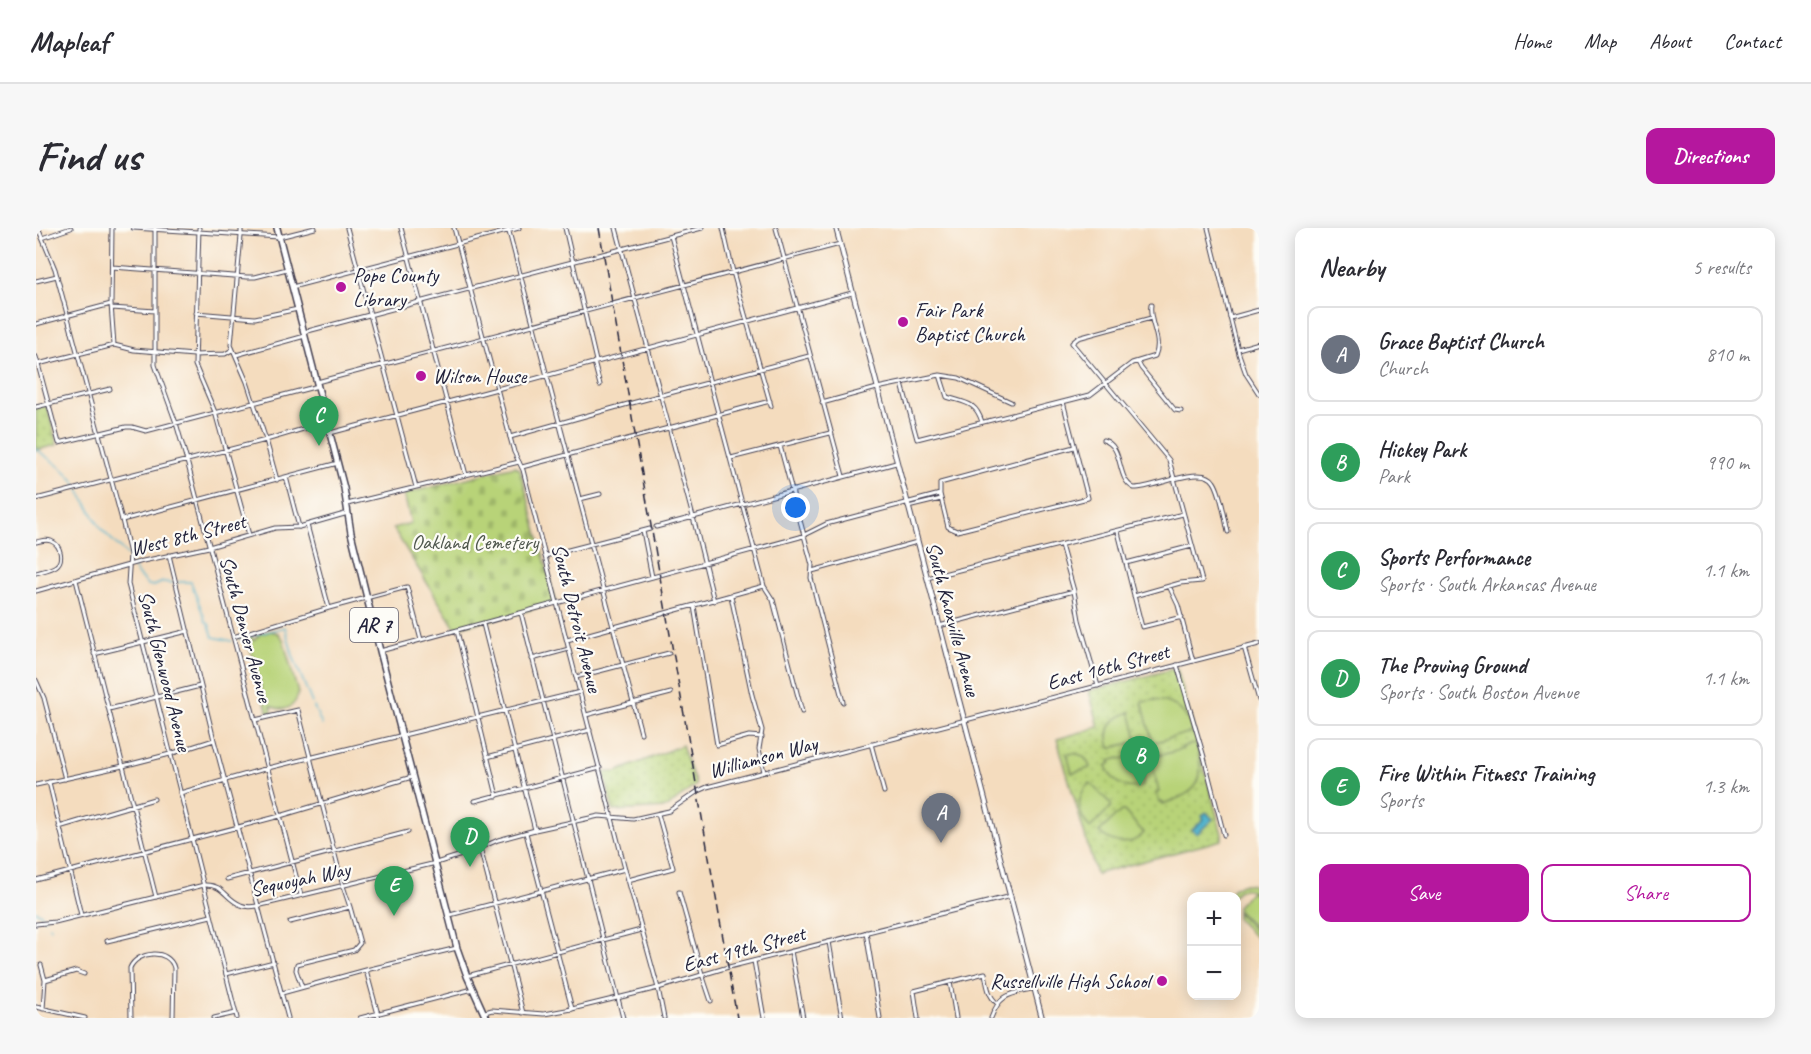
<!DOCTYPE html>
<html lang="en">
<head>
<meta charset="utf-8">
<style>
  body { margin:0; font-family:Caveat,sans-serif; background:#f7f7f7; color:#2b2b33 }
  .controls { position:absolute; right:18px; bottom:18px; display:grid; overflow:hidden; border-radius:12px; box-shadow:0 3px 15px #0003 }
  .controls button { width:54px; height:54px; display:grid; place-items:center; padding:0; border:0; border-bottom:2px solid #e1e1e2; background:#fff; color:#2b2b33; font:30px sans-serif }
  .you { position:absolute; left:760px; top:280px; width:21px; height:21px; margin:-15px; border:4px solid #fff; border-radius:50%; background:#1a73e8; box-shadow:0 0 0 9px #1a73e833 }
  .badge { display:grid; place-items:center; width:39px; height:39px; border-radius:50%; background:#b5179e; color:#fff; font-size:20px; font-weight:700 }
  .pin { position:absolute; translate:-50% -50px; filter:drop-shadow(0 2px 3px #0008) }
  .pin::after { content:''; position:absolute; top:32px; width:21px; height:18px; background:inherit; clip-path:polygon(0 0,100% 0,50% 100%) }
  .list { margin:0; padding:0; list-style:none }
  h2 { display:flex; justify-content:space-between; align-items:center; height:78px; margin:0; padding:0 24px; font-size:26px }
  h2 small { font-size:20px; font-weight:400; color:#7c7c81 }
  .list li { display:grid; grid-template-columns:39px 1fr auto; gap:18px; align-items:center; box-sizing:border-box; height:96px; margin:0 12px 12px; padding:0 12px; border:2px solid #e1e1e2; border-radius:12px }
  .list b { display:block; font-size:22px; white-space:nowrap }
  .list p { margin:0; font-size:20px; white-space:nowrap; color:#7c7c81 }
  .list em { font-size:20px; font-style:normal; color:#7c7c81 }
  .actions { display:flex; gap:12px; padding:18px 24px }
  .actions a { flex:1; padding:14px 0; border:2px solid #b5179e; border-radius:12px; text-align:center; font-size:21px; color:#b5179e }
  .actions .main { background:#b5179e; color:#fff }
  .map { position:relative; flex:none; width:1223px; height:790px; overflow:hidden; border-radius:12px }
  header { display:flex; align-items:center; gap:36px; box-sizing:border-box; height:84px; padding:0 30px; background:#fff; border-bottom:2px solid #e1e1e2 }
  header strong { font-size:28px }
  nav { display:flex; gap:33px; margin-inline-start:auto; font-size:21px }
  .intro { display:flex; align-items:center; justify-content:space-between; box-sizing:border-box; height:144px; padding:0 36px }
  h1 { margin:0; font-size:42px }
  .button { padding:15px 27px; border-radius:12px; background:#b5179e; color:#fff; font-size:21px; font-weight:700 }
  main { display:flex; gap:36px; padding:0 36px }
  aside { flex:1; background:#fff; border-radius:12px; box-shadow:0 3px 15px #0003 }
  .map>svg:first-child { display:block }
  .green { fill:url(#green-dots); stroke:#6d7a5a; stroke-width:1.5 }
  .cemetery { fill:url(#cemetery-stones); stroke:#6d7a5a; stroke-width:1.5 }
  .pitch { fill:#b8d378; stroke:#6d7a5a; stroke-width:1.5 }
  .water { fill:#4cb1cb; stroke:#376a83; stroke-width:1.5 }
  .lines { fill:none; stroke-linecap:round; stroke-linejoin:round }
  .stream { stroke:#4cb1cb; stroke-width:1.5 }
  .minor-casing { stroke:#423e4f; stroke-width:5 }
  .tertiary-casing { stroke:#423e4f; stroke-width:5 }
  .secondary-casing { stroke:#423e4f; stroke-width:6 }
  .trunk-casing { stroke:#423e4f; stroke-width:8 }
  .minor { stroke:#fff; stroke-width:3 }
  .tertiary { stroke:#fff; stroke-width:3 }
  .secondary { stroke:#fff; stroke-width:4 }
  .trunk { stroke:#fff; stroke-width:5 }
  .rail { stroke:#22223b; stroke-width:1.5; stroke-dasharray:9 4.5; stroke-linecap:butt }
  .poi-dot { fill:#b5179e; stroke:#fdfcf7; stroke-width:2 }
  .labels { text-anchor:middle; stroke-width:4.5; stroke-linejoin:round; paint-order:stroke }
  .shield { fill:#fdfcf7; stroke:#646373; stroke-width:1.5 }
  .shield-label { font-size:20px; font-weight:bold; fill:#22223b }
  .poi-label { font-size:21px; fill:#22223b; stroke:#fdfcf7; text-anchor:start }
  .street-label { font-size:21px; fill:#22223b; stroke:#fdfcf7 }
  .park-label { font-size:21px; fill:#4f574d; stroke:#fdfcf7 }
</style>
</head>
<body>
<header>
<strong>Mapleaf</strong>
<nav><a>Home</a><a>Map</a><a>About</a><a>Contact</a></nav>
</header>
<div class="intro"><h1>Find us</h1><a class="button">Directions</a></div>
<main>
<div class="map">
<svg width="1223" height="790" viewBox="0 0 1223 790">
  <defs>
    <pattern id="green-dots" width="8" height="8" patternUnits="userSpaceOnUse" patternTransform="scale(1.5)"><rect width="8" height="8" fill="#b8d378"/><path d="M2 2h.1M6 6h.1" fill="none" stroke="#9eb569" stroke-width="1.8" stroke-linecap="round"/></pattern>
    <pattern id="cemetery-stones" width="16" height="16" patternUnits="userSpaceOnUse" patternTransform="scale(1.5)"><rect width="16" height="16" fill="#b8d378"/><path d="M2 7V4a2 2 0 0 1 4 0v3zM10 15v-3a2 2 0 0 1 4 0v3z" fill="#9eb569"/></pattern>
  </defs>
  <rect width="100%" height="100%" fill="#fdfcf7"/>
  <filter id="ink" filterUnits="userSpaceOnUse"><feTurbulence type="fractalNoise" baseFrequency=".0167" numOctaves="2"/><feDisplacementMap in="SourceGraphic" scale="12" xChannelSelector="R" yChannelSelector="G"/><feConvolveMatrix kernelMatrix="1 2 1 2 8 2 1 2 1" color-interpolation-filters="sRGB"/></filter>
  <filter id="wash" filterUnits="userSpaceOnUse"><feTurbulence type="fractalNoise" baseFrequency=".008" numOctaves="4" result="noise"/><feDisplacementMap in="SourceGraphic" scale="24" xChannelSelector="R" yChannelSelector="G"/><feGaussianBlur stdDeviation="1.35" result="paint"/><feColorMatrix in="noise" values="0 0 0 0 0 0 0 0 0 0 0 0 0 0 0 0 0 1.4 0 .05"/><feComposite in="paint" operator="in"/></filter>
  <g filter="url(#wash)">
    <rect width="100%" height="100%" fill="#f4dcbe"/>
    <path class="green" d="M 7,178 L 11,179 L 12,182 L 21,217 L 0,222 L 0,180 Z
      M 1141,440 L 1186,606 L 1186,612 L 1060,646 L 1021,511 L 1063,499 L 1053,463 Z
      M 646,517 L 660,557 L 630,580 L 577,583 L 568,544 L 580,544 Z"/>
    <path class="cemetery" d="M 479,238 L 484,241 L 520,374 L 477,387 L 419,400 L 357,300 L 375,295 L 368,266 Z"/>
    <path class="pitch" d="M 235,403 L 242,405 L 247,411 L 262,465 C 260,479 248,485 235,478 L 236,484 L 232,485 L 211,409 L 215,408 L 217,413 L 224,406 Z
      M 1119,472 C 1139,474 1152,484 1156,504 L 1119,514 L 1116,512 L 1106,474 Z
      M 1094,484 L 1101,510 L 1099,514 L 1074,520 C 1068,500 1076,491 1094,484 Z
      M 1157,516 L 1161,518 C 1169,556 1163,563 1127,576 L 1126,574 L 1124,575 L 1120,564 L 1123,563 L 1115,533 L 1118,529 L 1147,521 L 1146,519 Z
      M 1031,526 C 1043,524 1051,528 1054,540 L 1036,545 Z
      M 1099,528 L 1101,531 L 1105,545 L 1107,545 L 1109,552 L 1106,553 L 1107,558 C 1089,563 1077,555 1070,538 L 1075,535 L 1074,533 L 1083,530 L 1084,531 Z
      M 1054,555 L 1075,576 L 1075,579 L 1054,600 C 1041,586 1039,568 1054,555 Z
      M 1085,583 L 1088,583 L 1108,605 C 1095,619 1077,617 1063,604 Z
      M 1205,656 L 1214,656 L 1223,662 L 1223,668 C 1214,659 1205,658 1197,668 L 1192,668 L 1197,661 Z
      M 1215,663 L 1223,671 L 1223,704 L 1201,682 L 1201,678 Z
      M 1201,684 L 1223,707 L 1223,713 L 1201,691 Z"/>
    <path class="water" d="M 1170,584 L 1177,591 L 1161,606 L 1156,602 L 1168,591 L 1166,588 Z"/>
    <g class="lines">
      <path class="stream" d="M 0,221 C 14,232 32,242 41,258
        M 43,262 L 65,301 L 92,328
        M 97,338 L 102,347 L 112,357 L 118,358 L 127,354 L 137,355
        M 142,354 L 155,354 L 170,394 L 173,396 L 177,409 L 196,413
        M 203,411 L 249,399 L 257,428 L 276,475
        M 278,479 L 286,497
        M 0,683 L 5,686 L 9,691
        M 13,698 L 14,700"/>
    </g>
  </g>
  <g filter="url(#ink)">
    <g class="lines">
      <defs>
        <path id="minor" d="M 76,0 L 75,76 L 78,117
          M 119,0 L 119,137 L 140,195 L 151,233 L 265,667
          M 163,0 L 159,137 L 179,184 L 213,307
          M 205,0 L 205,8 L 195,117 L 211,154 L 230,212 L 241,252
          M 311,0 L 380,259
          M 365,0 L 430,247
          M 472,0 L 605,505
          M 529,0 L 560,133
          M 580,0 L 657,289 L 678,373
          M 687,0 L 697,44 L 735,178
          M 740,0 L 807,248
          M 635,8 L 728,358 L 737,372 L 766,484
          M 243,9 L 279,0
          M 76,39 L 211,49 L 219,49 L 251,41
          M 0,53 L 21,48
          M 256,59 L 483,0
          M 76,80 L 119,83
          M 160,85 L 219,90 L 262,81
          M 1194,90 L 1223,82
          M 0,96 L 75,76
          M 1202,121 L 1223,115
          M 200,127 L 269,108
          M 0,129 L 23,215 L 90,199 L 96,199 L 110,203 L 282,158
          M 558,134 L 564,157
          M 1102,134 L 1105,140 L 1139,182 L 1145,183
          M 2,136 L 78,117 L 98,122 L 158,127 L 189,126 L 196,122
          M 904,147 L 911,169 C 930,175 940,174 946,194
          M 281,154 L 804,16
          M 866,156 L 881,211 L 1054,167 L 1096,135 L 1119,128 C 1127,110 1112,95 1115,77
          M 1027,174 L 1052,270 L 921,303 L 912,299 L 904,266 L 904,255 L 1038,219
          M 596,175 L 773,128
          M 786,175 L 841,160 L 904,147 L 923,150 L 975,174
          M 0,179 L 74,161
          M 294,205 L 461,161 L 816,65
          M 474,209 L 592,176
          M 1067,212 C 1089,218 1079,251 1098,260 C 1117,261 1167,235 1178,254 C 1185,264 1189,291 1192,304
          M 744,218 L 776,337 L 775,350 L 807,474
          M 695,230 L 794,205
          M 486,239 L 734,173
          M 250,249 L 263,299
          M 0,271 L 230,212 L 291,194
          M 544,271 L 564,266
          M 311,276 L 483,234
          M 872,279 L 905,271
          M 86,292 L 302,235
          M 271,297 L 293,380
          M 620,299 L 860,235
          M 607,303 L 616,349
          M 1082,304 L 1106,399 L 1146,389
          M 0,314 C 5,313 10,311 15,313 C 25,317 28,332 20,338 C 14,342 6,343 0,345
          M 1025,317 L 1038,363 L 1043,392 L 1062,458
          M 133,327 L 178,512 L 252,790
          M 509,328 L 614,301
          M 1090,335 L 1156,318
          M 776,343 L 881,314
          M 891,350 L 1147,286
          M 40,352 L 120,669
          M 1133,358 L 1142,377 L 1157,433
          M 695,368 L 716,467 L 726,502 L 723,521 L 728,544
          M 1098,368 L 1144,355 L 1166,353 L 1133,232 L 1036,115 L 1042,110 L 1115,90
          M 658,378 L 681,517 L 713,508 L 726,509
          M 485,385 L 587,790
          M 447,396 L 499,602
          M 903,398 L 1038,363
          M 421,403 L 461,568
          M 197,409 L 293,380 L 371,359 L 385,412
          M 531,412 L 728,358
          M 1208,419 L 1223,472
          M 344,423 L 764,309 L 790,296 L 904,266
          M 58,426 L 152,403
          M 496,431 L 533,421
          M 1141,437 L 1168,529 L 1188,607
          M 540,449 L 633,425
          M 0,452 L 8,470 L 29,551
          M 73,481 L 164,458
          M 550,487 L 635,465
          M 219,492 L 262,482 L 307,658 L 314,679 L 324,715 L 318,722 L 261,736 L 260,742 L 266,759
          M 835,516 L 848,564
          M 134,526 L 178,512
          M 451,529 L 554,502
          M 13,554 L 45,687
          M 144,565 L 232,540 L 544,464
          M 439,573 L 564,540
          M 23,599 L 118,571
          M 490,605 L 536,781
          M 444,620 L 487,785
          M 191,651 L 372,604
          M 0,652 L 244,588 L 376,549
          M 592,652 L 637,640 L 622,586
          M 643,664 L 666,746 L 675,773
          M 414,687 L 589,641
          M 254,694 L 314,679
          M 830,704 L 844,790
          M 71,713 L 175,688
          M 793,714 L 806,790
          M 755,723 L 767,790
          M 718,733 L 728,790
          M 5,737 L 9,752 L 7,781
          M 330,742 L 343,790
          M 190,746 L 238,734
          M 431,748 L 605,702
          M 9,752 L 40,743 L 48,746
          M 914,754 L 920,790
          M 622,760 L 628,790
          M 246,765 L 330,742 L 421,720
          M 0,779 L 49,790
          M 95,790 L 94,740 C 101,723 133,720 138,740 L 137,790
          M 178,790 L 200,785
          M 324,790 L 437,761
          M 882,790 L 878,763 L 949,745 C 951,756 952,768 961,775
          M 955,790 C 964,765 975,766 999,760"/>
        <path id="tertiary" d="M 2,0 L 19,41 L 86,292 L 94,326 L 92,356 L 201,790
          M 97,0 L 243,9
          M 418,0 L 478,224 L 487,242 L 589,641 L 622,760
          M 1172,0 L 1203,126 L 1210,146 L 1223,166
          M 6,10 L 35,0
          M 268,104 L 666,0
          M 0,363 L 107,333 L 173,319 L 239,300 L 263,299 L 312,285
          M 0,557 L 87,538 L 134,526
          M 0,696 L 19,694 L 168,657 C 188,656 189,671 205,677 C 214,681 225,677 234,675 L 400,635 L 435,624 L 462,612 L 499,602 L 563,588 L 597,591 L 633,583 L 662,563 L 671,559 L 1223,416
          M 449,784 L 456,782 L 508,786 L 536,781 L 622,760 L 689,740 L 975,668"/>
        <path id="secondary" d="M 800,0 L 1006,790"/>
        <path id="trunk" d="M 241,0 L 308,260 L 315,305 L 344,423 L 421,720 L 431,748 L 450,790"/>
      </defs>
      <use href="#minor" class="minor-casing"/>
      <use href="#tertiary" class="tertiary-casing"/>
      <use href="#secondary" class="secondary-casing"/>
      <use href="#trunk" class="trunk-casing"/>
      <use href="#minor" class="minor"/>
      <use href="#tertiary" class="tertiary"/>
      <use href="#secondary" class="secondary"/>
      <use href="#trunk" class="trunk"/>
      <path class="rail" d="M 563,0 L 701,790"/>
    </g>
  </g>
  <g class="poi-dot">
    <circle cx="305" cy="59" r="6"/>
    <circle cx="867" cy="94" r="6"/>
    <circle cx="385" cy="148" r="6"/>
    <circle cx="1126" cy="753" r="6"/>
  </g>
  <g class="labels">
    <rect class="shield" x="314" y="380" width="48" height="34" rx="4.5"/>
    <g class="shield-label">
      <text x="338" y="404">AR 7</text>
    </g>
    <g class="poi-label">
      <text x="317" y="54">Pope County<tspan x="317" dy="24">Library</tspan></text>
      <text x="879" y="89">Fair Park<tspan x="879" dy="24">Baptist Church</tspan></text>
      <text x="397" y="155">Wilson House</text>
      <text x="1114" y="760" text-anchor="end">Russellville High School</text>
    </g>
    <g class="street-label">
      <text transform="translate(152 307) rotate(-14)" y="7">West 8th Street</text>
      <text transform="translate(541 390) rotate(76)" y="7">South Detroit Avenue</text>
      <text transform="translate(917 391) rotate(75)" y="7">South Knoxville Avenue</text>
      <text transform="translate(210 401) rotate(75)" y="7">South Denver Avenue</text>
      <text transform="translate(1072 439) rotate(-15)" y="7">East 16th Street</text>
      <text transform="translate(129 443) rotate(76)" y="7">South Glenwood Avenue</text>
      <text transform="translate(727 529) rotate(-15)" y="7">Williamson Way</text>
      <text transform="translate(264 651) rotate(-12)" y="7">Sequoyah Way</text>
      <text transform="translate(708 721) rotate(-15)" y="7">East 19th Street</text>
    </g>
    <g class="park-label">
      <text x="439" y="321">Oakland Cemetery</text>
    </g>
  </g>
</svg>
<div class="controls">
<button>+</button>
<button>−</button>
</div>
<div class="you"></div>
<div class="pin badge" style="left:905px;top:615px;background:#6b7280">A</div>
<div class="pin badge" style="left:1104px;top:558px;background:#2e9e5b">B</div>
<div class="pin badge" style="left:283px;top:218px;background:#2e9e5b">C</div>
<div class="pin badge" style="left:434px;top:639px;background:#2e9e5b">D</div>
<div class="pin badge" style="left:358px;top:688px;background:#2e9e5b">E</div>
</div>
<aside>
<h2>Nearby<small>5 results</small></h2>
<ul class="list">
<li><span class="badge" style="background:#6b7280">A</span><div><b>Grace Baptist Church</b><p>Church</p></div><em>810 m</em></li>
<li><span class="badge" style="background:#2e9e5b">B</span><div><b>Hickey Park</b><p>Park</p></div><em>990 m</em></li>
<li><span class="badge" style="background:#2e9e5b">C</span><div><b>Sports Performance</b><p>Sports · South Arkansas Avenue</p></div><em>1.1 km</em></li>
<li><span class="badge" style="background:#2e9e5b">D</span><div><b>The Proving Ground</b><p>Sports · South Boston Avenue</p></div><em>1.1 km</em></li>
<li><span class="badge" style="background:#2e9e5b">E</span><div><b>Fire Within Fitness Training</b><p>Sports</p></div><em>1.3 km</em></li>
</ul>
<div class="actions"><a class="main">Save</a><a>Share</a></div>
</aside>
</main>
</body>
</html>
